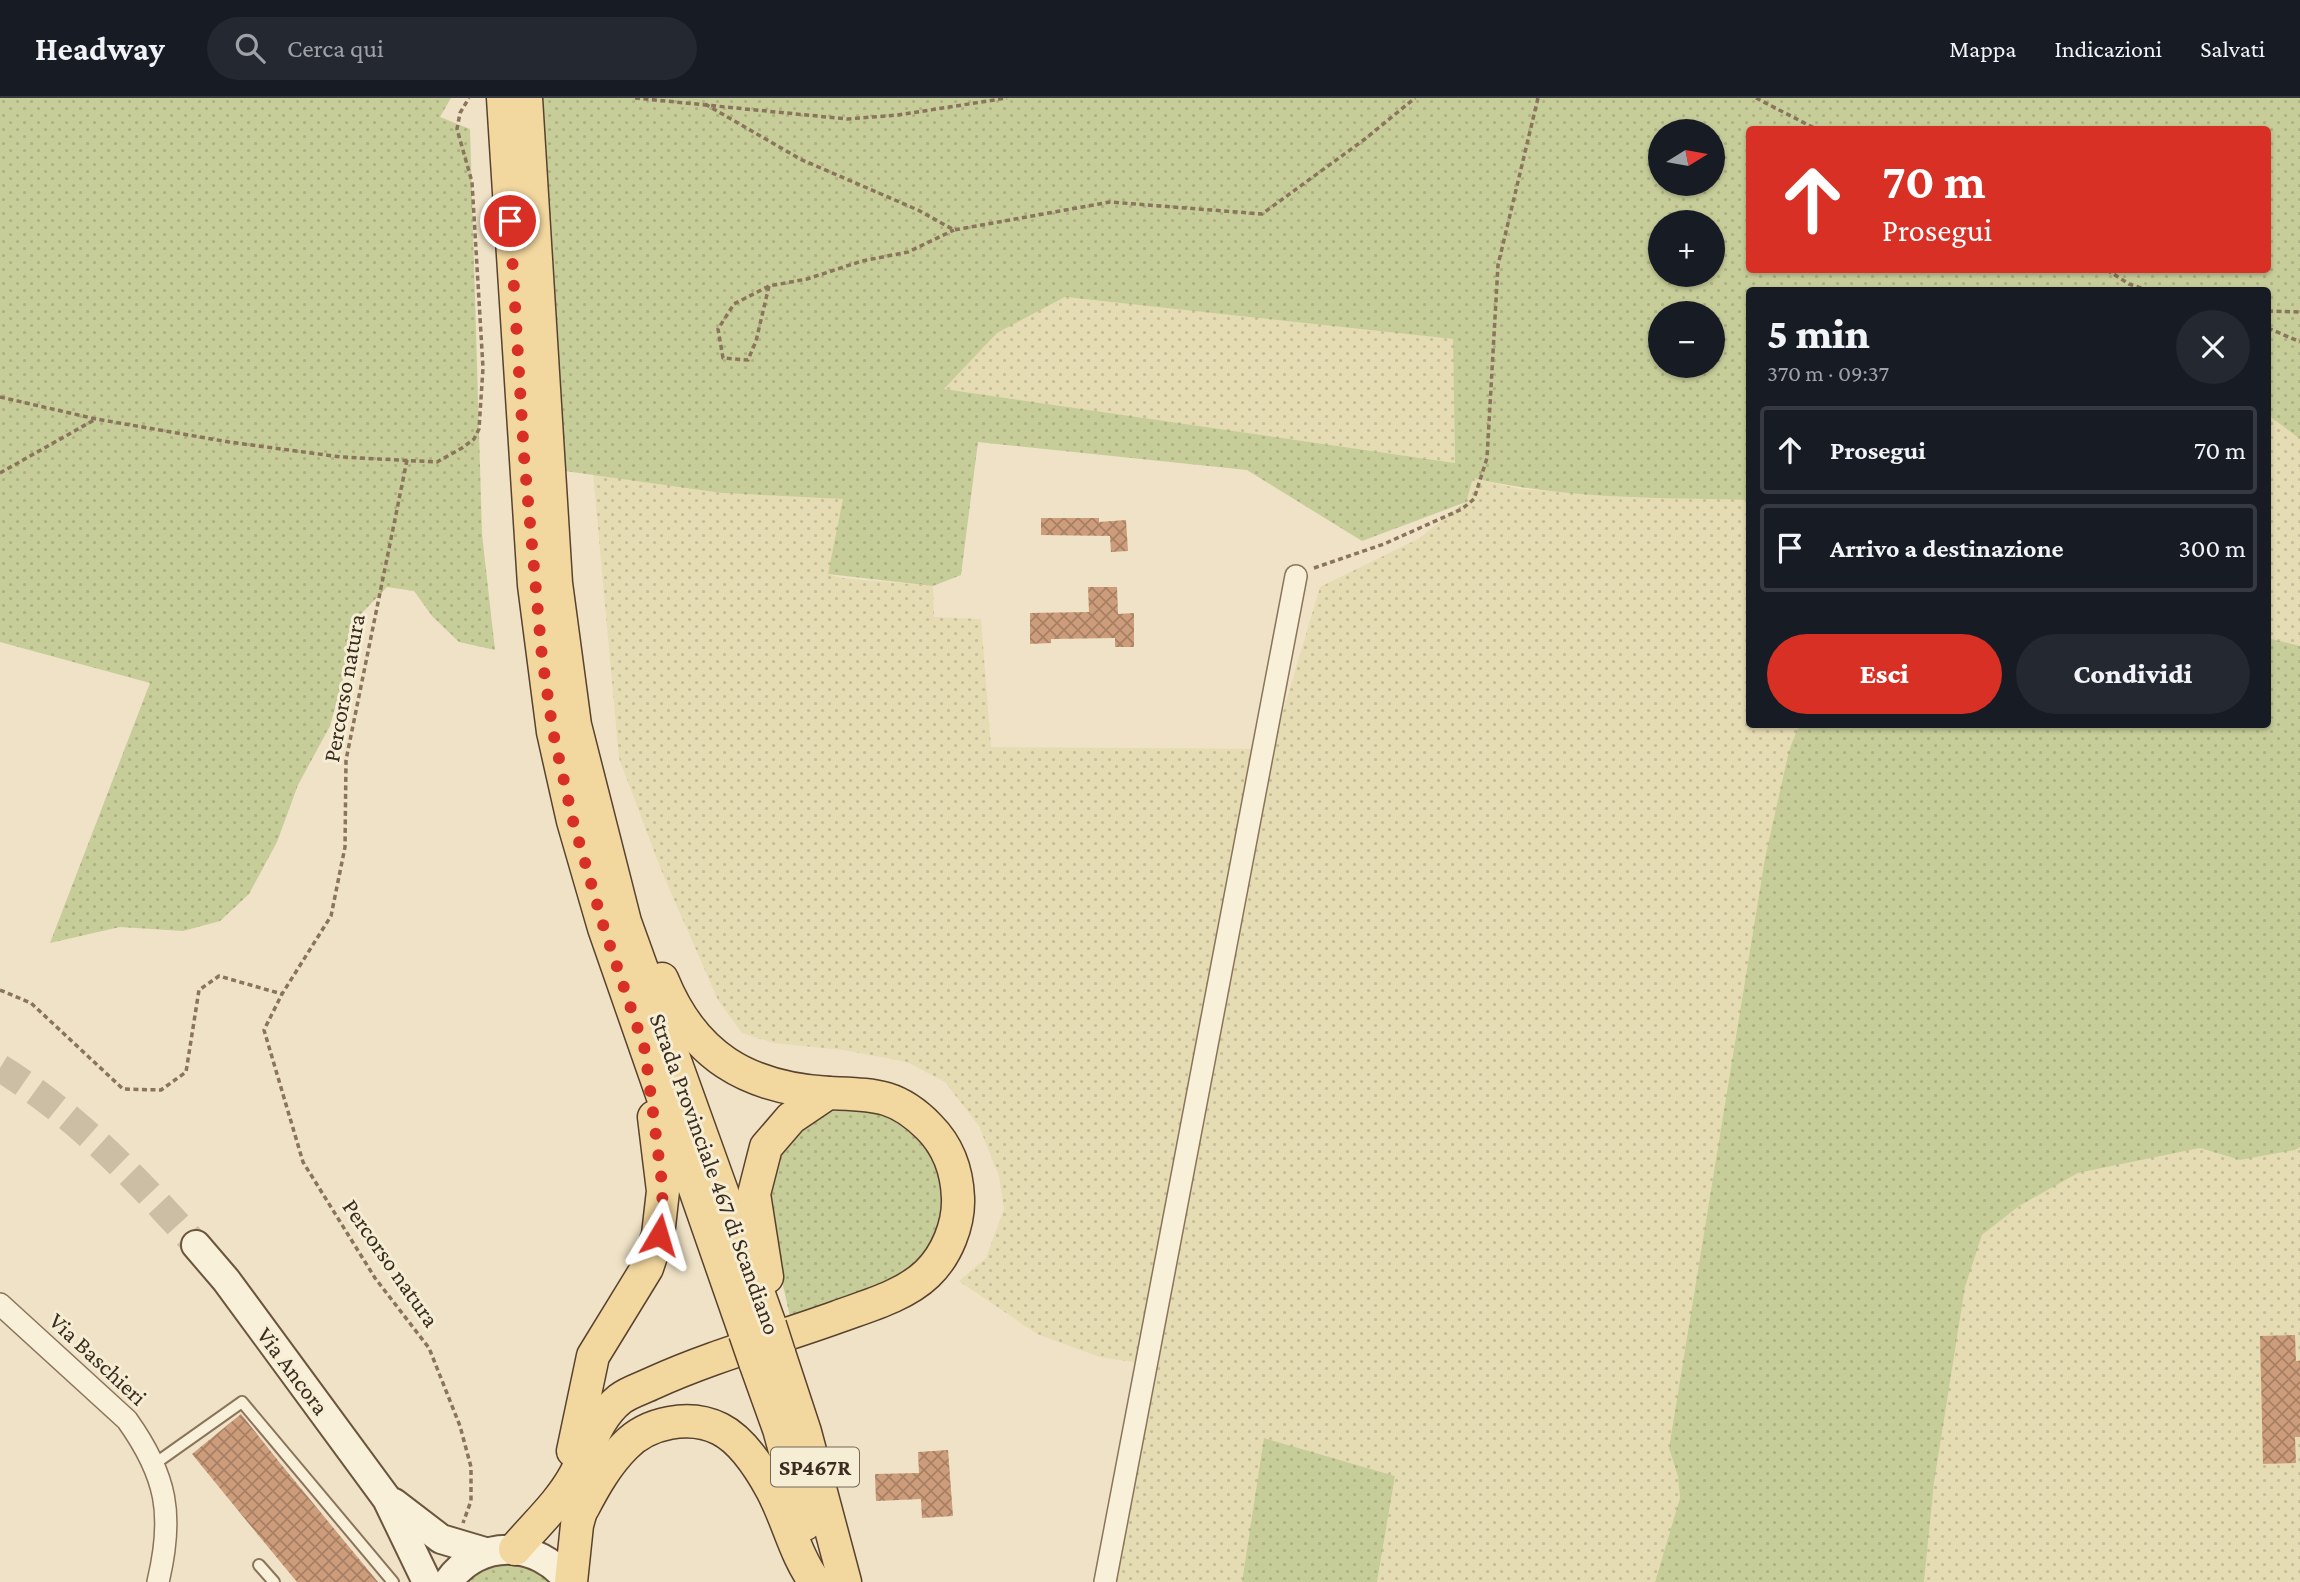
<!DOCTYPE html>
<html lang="it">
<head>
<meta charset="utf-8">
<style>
  body { margin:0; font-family:"Crimson Pro",serif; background:#242831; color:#f1f3f6; height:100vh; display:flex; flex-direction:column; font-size:26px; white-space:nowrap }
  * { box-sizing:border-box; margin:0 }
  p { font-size:23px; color:#9ea1a6 }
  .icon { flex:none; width:38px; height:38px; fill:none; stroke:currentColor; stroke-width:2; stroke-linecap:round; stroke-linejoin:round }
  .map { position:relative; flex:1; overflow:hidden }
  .panel { position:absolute; left:1746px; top:189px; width:525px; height:441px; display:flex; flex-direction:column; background:#171b24; border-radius:7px; box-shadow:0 2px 5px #0004 }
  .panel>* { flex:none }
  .guide { position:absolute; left:1746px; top:28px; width:525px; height:147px; border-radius:7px; box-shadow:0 2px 5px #0004; background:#d93025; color:#fff; overflow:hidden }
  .needle { width:46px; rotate:79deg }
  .controls { position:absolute; left:1648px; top:21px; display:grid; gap:14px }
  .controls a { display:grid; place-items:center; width:77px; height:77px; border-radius:50%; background:#171b24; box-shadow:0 2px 5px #0004; font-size:35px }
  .pin { position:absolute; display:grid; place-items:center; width:60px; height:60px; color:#fff; margin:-30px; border:4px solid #fff; border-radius:50%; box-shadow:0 2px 7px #0007 }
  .me { position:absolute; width:77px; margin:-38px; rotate:7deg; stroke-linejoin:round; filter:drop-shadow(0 0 5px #0008) }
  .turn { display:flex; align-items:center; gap:24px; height:147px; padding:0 21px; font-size:32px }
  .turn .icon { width:91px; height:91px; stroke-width:2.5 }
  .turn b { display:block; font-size:49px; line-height:60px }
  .round { display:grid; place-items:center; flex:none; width:74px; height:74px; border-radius:37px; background:#242831 }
  .summary { display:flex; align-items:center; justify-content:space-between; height:119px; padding:0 21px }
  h1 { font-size:42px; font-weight:800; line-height:52px }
  .action { display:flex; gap:14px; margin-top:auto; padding:14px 21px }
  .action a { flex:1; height:80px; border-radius:42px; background:#d93025; color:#fff; font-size:28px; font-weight:800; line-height:80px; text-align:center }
  .action a+a { background:#242831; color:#f1f3f6 }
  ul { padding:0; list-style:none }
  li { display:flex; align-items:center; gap:21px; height:88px; margin:0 14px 10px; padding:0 7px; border:4px solid #363941; border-radius:7px }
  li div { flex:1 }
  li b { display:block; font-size:26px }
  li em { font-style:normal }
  header { display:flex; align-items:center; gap:42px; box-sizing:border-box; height:98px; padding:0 35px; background:#171b24; border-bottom:2px solid #363941 }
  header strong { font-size:33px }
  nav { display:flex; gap:38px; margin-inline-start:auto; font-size:24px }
  .search { width:490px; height:63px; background:#242831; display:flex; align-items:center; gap:18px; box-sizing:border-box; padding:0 24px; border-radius:38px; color:#9ea1a6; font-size:26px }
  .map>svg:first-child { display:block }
  .farmland { fill:url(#farmland-dots) }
  .grass { fill:url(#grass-dots); fill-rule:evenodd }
  .building { fill:url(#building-cross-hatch) }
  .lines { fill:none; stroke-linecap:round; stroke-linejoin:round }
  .secondary-tunnel { stroke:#cbbea5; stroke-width:28; stroke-dasharray:28 14; stroke-linecap:butt }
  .lane-casing { stroke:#8a745b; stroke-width:14 }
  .street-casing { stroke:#8a745b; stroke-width:24 }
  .secondary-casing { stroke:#6c553e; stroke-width:32 }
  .primary-casing { stroke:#58422f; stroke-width:35 }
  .path { stroke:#8a745b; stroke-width:3.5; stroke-dasharray:5 3.5; stroke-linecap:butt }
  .lane { stroke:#f9f0d9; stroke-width:10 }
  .street { stroke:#f9f0d9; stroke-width:21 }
  .secondary { stroke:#f9f0d9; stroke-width:28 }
  .primary { stroke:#f2d79e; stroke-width:32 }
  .primary-bridge-casing { stroke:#58422f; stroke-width:35; stroke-linecap:butt }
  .primary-bridge { stroke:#f2d79e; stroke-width:32 }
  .route { stroke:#d93025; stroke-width:12; stroke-dasharray:0 21.6 }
  .labels { text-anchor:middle; stroke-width:6; stroke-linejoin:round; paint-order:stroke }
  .shield { fill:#f6edd5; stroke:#726656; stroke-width:2 }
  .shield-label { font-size:23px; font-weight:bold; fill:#3a2c1f }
  .street-label { font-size:24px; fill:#3a2c1f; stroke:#f6edd5 }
</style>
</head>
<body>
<header>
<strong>Headway</strong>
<div class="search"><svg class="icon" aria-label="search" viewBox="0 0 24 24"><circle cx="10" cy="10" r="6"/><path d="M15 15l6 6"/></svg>Cerca qui</div>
<nav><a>Mappa</a><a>Indicazioni</a><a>Salvati</a></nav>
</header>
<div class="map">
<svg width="2300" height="1484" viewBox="0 0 2300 1484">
  <defs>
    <pattern id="farmland-dots" width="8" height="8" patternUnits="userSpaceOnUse" patternTransform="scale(1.75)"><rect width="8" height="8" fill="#e5dcb3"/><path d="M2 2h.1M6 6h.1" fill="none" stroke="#c5bd9a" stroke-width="1.8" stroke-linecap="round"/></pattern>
    <pattern id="grass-dots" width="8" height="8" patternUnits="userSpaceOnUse" patternTransform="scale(1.75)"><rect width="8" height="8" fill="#c7cd99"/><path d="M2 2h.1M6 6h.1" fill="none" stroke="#acb083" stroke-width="1.8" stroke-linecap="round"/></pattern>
    <pattern id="building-cross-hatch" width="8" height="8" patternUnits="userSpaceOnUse" patternTransform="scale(1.75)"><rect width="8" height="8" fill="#cd9d7b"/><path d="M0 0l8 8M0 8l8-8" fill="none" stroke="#a78064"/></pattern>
  </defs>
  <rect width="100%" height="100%" fill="#efe2c6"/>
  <g class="farmland">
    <polygon points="1065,199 1453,241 1455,365 944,291 997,235"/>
    <polygon points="2268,317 2300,341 2300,548 2268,540"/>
    <polygon points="593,374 722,395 844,401 828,476 842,480 933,488 934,519 981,521 991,649 1272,651 1320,489 1418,441 1465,404 1473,380 1520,391 1628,399 1750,402 1750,626 1804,627 1797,632 1765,760 1669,1350 1678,1379 1680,1400 1655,1484 1377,1484 1395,1378 1265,1340 1242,1484 1116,1484 1154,1267 1100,1259 1037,1236 959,1183 986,1160 1004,1111 999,1078 979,1028 945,984 907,964 844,952 774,945 742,935 718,902 662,774 619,660"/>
    <polygon points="2300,1049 2300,1484 1924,1484 1934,1385 1965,1189 1982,1137 2019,1108 2078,1075 2200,1050 2240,1062 2295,1052"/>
  </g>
  <g class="grass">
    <polygon points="0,0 451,0 440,19 470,31 482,436 495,552 459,544 432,518 414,493 387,489 361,516 330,628 298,687 277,744 249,796 220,823 183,833 120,829 50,845 150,585 0,544"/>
    <path d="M 542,0 L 2300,0 L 2300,341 L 2268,317 L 2268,192 L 1750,192 L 1750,402 C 1657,400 1564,401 1473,380 L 1466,404 L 1362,443 L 1247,372 L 978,344 L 961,477 L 933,488 L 828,476 L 843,401 L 722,395 L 565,373 ZM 1750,32 L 2268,32 L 2268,172 L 1750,172 ZM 1661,33 L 1713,33 L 1713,86 L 1661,86 ZM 1713,124 L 1713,177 L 1661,177 L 1661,124 ZM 1065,199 L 1453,241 L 1455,365 L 944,291 L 997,235 ZM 1661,215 L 1713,215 L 1713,268 L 1661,268 Z"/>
    <polygon points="2268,540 2300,548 2300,1049 2295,1052 2240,1062 2200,1050 2078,1075 2019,1108 1982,1137 1965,1189 1934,1385 1924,1484 1655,1484 1680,1400 1678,1379 1669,1350 1765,760 1789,653 1797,632 1804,626 2268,626"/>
    <path d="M 863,1008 C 874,1012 888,1014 898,1020 C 939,1042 954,1087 939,1129 C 935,1142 926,1163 915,1170 C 879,1195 831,1207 791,1223 L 762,1094 L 776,1057 L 795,1030 L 828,1014 Z"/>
    <polygon points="1264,1340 1395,1378 1377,1484 1242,1484"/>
    <path d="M 500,1465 C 521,1466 534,1470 549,1484 L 466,1484 L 483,1470 Z"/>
  </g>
  <g class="building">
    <polygon points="1041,420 1099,420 1099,424 1126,422 1128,453 1111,454 1110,438 1041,437"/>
    <polygon points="1088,489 1117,489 1118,516 1134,515 1134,549 1115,549 1115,540 1051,541 1051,545 1030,546 1030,515 1089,514"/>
    <polygon points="2295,1237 2296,1263 2300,1263 2300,1339 2295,1339 2296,1365 2263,1366 2260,1238"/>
    <polygon points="241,1316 280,1365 378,1484 297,1484 245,1421 192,1356"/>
    <polygon points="948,1352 953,1418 922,1420 921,1401 876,1403 875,1376 919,1375 918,1354"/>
  </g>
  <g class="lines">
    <path class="secondary-tunnel" d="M 0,970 C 76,1017 137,1081 196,1147"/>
    <defs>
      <g id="lane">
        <polyline points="153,1367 242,1304 393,1484"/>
        <polyline points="259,1467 274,1484"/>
      </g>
      <g id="street">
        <path d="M 0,1206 L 127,1322 C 167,1378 174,1417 158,1484"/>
        <polyline points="1105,1484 1296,478"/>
      </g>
      <g id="secondary">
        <polyline points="196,1147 226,1182 387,1401 427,1484"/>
        <polyline points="394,1405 441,1441 485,1454"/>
        <path d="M 448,1484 C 479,1440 538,1442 569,1484"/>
      </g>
      <g id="primary">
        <polyline points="503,0 534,487 553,634 573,723 604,830 745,1235"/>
        <polyline points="526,0 556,485 575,627 625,824 770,1227"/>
        <polyline points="767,1179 754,1096 766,1049 791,1020 828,995"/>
        <polyline points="779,1255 805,1334 845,1484"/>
        <polyline points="755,1264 779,1331 805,1426"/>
        <polyline points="573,1353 593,1258 647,1170 658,1137 663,1093 654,1019"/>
        <path d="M 583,1410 C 595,1387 607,1366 625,1348 C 648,1324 690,1316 720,1331 C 742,1342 760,1370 772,1392 C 788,1422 795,1457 815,1484"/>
        <path d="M 515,1451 C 536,1426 559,1406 575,1377 C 589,1351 596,1320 620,1301 C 629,1294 643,1290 653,1285 C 712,1258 776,1241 837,1219 C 867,1208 904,1198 927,1176 C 947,1157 959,1126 958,1100 C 957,1073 948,1048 929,1029 C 896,995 872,997 829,995 C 747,990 693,958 662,881"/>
        <polyline points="571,1484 577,1427 587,1391"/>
      </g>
    </defs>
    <use href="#lane" class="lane-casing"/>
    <use href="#street" class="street-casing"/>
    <use href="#secondary" class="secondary-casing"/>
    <use href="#primary" class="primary-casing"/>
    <g class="path">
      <polyline points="635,0 847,21 898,17 1007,0"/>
      <polyline points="1756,0 1818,32"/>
      <polyline points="705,6 800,61 918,112 954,132 1110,104 1262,116 1365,41 1415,0"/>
      <polyline points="2107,172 2129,186 2147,192"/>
      <polyline points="769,188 756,243 748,262 723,260 718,231 734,206 769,188 807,181 862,163 908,154 954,132"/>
      <polyline points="2268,213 2300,214"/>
      <polyline points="2268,230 2300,244"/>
      <polyline points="0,299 96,321 229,344 341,359 437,364 462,350 474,341 479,331 483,270 472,84 457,31 460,15 469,0"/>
      <polyline points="407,362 346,662 345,749 331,818 282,896 264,932 303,1064 375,1180 429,1250 460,1328 471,1369 471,1403 463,1425"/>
      <polyline points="0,375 94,322"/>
      <polyline points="1314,470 1384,446 1462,411 1474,401 1487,360 1498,167 1538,0"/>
      <polyline points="0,892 31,905 123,991 161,992 186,974 199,892 219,878 282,896"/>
    </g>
    <use href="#lane" class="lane"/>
    <use href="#street" class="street"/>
    <use href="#secondary" class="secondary"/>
    <use href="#primary" class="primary"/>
    <defs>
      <g id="primary-bridge">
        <polyline points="770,1227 779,1255"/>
        <polyline points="745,1235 755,1264"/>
      </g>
    </defs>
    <use href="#primary-bridge" class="primary-bridge-casing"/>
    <use href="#primary-bridge" class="primary-bridge"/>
  </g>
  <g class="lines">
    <polyline class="route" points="510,123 524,358 542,559 553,634 573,723 604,830 645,952 663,1093 659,1137"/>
  </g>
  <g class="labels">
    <rect class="shield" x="771" y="1349.5" width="88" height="39" rx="5"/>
    <g class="shield-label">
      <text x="815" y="1377">SP467R</text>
    </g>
    <g class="street-label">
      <text transform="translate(344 590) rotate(-80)" y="8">Percorso natura</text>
      <text transform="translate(715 1076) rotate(70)" y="8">Strada Provinciale 467 di Scandiano</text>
      <text transform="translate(391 1165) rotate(55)" y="8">Percorso natura</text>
      <text transform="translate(98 1261) rotate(43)" y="8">Via Baschieri</text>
      <text transform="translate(293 1273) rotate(53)" y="8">Via Ancora</text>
    </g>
  </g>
</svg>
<div class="controls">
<a><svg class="needle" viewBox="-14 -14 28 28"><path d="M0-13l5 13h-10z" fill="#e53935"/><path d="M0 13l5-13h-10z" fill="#9ea1a6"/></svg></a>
<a>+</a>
<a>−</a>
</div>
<div class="pin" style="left:510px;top:123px;background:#d93025"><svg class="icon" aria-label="arrive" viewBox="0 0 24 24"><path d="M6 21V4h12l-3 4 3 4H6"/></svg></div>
<svg class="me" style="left:659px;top:1137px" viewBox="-20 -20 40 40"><path d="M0-17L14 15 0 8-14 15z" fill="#d93025" stroke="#fff" stroke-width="4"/></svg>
<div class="guide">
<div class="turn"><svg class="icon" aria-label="ahead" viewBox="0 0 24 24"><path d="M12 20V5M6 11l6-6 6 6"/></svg><div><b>70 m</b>Prosegui</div></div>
</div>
<section class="panel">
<div class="summary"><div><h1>5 min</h1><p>370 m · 09:37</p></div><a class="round"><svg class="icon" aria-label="close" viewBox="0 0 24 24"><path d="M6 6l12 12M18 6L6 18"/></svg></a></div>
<ul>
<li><svg class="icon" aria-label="ahead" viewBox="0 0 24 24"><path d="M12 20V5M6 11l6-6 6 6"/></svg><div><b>Prosegui</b></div><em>70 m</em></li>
<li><svg class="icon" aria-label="arrive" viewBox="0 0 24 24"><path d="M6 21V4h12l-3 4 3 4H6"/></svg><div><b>Arrivo a destinazione</b></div><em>300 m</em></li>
</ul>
<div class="action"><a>Esci</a><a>Condividi</a></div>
</section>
</div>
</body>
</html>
